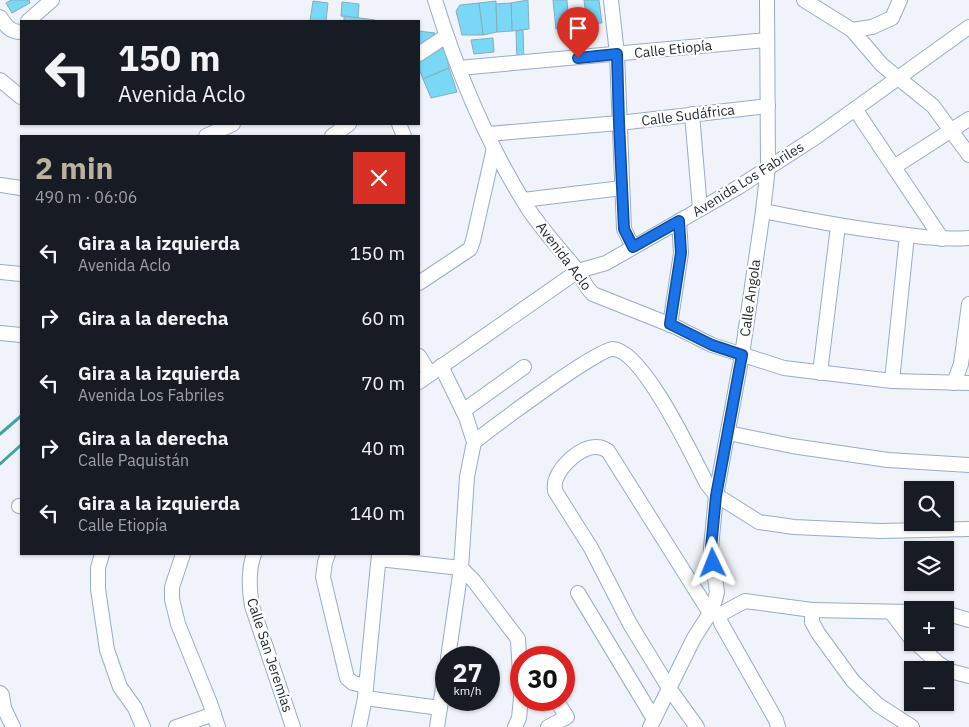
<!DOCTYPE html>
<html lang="es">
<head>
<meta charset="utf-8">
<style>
  body { margin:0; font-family:"IBM Plex Sans",sans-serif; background:#242831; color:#f1f3f6; height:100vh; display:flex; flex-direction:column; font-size:19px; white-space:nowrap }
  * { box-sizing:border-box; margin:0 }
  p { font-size:16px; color:#9ea1a6 }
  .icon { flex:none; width:28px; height:28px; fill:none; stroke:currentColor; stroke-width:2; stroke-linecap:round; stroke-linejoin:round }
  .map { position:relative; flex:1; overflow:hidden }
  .drawer { position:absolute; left:20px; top:135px; width:400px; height:420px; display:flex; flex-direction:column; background:#171b24; border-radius:0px; box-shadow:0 1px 4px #0004 }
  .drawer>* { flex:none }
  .guide { position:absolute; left:20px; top:20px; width:400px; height:105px; border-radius:0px; box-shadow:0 1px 4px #0004; background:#171b24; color:#f1f3f6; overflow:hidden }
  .buttons { position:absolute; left:904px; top:481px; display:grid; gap:10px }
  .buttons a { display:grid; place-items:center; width:50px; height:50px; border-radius:0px; background:#171b24; box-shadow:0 1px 4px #0004; font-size:25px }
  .speed { position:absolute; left:435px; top:646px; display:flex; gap:10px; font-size:25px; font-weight:700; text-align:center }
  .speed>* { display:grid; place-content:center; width:65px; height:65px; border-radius:50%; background:#171b24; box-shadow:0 1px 4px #0004; line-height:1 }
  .speed small { font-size:12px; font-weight:400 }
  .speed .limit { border:8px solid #d22; background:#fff; color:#111 }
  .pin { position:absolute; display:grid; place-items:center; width:42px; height:42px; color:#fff; margin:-51px -21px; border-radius:50% 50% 50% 0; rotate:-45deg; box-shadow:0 0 5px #0007 }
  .pin .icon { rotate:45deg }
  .me { position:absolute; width:55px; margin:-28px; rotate:358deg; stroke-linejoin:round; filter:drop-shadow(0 0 4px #0008) }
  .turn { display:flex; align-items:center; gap:18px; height:105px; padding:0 15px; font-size:22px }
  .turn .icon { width:65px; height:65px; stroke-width:2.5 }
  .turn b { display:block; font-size:35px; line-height:42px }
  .round { display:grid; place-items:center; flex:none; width:52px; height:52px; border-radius:0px; background:#242831 }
  .overview { display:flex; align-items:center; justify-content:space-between; height:85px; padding:0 15px }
  h1 { font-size:30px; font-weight:800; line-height:38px; color:#bbb29e }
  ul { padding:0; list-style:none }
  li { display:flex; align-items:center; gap:15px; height:65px; padding:0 15px }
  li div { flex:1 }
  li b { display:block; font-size:19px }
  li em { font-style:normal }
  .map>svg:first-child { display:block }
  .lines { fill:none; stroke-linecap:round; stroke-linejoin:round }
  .stream { stroke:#3da6a0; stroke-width:3 }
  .building { fill:#79d8f6; stroke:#87acb9 }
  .minor-casing { stroke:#98acc7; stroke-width:16 }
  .minor { stroke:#fff; stroke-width:14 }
  .route-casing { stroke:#114b97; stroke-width:12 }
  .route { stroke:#1a73e8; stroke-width:9 }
  .labels { text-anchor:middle; stroke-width:4.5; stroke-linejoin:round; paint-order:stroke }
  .street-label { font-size:14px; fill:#1f2631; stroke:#fff }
</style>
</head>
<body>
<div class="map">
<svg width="969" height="727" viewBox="0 0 969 727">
  <rect width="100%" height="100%" fill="#f0f4fa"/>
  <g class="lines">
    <g class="stream">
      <polyline points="0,434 21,416"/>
      <polyline points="0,464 21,445"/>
    </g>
  </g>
  <g class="building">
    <polygon points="11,0 29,0 30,3 12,13 6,3"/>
    <polygon points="528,0 529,29 512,31 511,3"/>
    <polygon points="553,0 567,0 568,15 580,15 580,28 556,29"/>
    <polygon points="584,0 599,0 602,23 587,24"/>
    <polygon points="313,1 328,3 326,21 310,21"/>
    <polygon points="496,1 497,32 483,35 479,3"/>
    <polygon points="342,2 359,4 358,18 341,16"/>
    <polygon points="479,3 483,35 462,35 456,11 460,5"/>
    <polygon points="511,3 512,31 497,32 496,4"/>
    <polygon points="344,16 375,20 375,21 344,21"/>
    <polygon points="523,30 524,61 517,61 516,31"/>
    <polygon points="419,31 435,33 421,47 419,46"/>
    <polygon points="493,38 494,52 474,54 471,40"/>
    <polygon points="439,48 445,49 449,68 423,79 419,69 419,63"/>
    <polygon points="449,68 457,92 431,98 423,79"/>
  </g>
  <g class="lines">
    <defs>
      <g id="minor">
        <path d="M 435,0 C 457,71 488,145 527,207 C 542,230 560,249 577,270 C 584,279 583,285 593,294 L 676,327 L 712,345 L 784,368 L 892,381 L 969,383"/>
        <polyline points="611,0 617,54 624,229 633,247"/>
        <polyline points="804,0 852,30 882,65 933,106 969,155"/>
        <path d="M 0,17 C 6,26 10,32 21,32"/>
        <polyline points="28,21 52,0"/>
        <polyline points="852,30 872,27 892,18 900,0"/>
        <polyline points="419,54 446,36"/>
        <polyline points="459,68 767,40"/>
        <polyline points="0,80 21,97"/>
        <polyline points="855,109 942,239"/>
        <polyline points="692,114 700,209"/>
        <polyline points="399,124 404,136"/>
        <polyline points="488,134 619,123 768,106"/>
        <polyline points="206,136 233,124"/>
        <polyline points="332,136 349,124"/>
        <polyline points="894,167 969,119"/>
        <polyline points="0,185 21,188"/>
        <polyline points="523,200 622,188"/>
        <path d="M 763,211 C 804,219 844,227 885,232 C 913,236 941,240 969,238"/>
        <polyline points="0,272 21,274"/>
        <polyline points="419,283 470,249 473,241 494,148"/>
        <polyline points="670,325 681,253 679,221"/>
        <polyline points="0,333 21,335"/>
        <polyline points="419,356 430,374"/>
        <polyline points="441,366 466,417 474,442 467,477 461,568 448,658"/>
        <polyline points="820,373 838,226"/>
        <polyline points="892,381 907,235"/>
        <polyline points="419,382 578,271 606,263 737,188 816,137 969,27"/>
        <polyline points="954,383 961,364 969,304"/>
        <polyline points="463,411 524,367"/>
        <polyline points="728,433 792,446 888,460 969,465"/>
        <path d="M 474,442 C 492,428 598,348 613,349 C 643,350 693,457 707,484 L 716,495 L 759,522 L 794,527 L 880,531 L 969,529"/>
        <polyline points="19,506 21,506"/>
        <polyline points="102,554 98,568 98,589 107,650 120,687 135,708 143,727"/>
        <polyline points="183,554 172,587 172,599 178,624 210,703 218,727"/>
        <path d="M 254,554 C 248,571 249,589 252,606 L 293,727"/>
        <polyline points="328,554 325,562 323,577 347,678 353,683 366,686"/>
        <polyline points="379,559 461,568 474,581 518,639 521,694"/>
        <polyline points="578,593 654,719"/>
        <polyline points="812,610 912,612"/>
        <polyline points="891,612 912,640"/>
        <polyline points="945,613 969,620"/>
        <polyline points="719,615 721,623 776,720 778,727"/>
        <polyline points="915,642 938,663 950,671 969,676"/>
        <polyline points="0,693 2,695 4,708 13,727"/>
        <polyline points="365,698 440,708"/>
        <polyline points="176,727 214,714"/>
        <polyline points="359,727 365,698 379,554"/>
        <polyline points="437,727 446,668"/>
        <polyline points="515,727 519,718 521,698"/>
        <polyline points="548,727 567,717 556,700"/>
        <polyline points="650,727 694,638 710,613 715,600 717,592 711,548 716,495 742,355 763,211 768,167 767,0"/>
        <path d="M 697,727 L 669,688 L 630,624 L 591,548 L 555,491 C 555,487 554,483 556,479 C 561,465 581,446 597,447 C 601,447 605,449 608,451 L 710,613 L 719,615 L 745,601 L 812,610 L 812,622 L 818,633 L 853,681 L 878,705 L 912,727"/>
      </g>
    </defs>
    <use href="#minor" class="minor-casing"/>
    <use href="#minor" class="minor"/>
  </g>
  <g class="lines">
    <defs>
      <polyline id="route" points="578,58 617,54 619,123 624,229 633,247 679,221 681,253 670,324 712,345 742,355 716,496 711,548 713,563"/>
    </defs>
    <use href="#route" class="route-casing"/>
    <use href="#route" class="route"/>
  </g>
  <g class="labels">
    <g class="street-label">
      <text transform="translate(673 49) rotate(-6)" y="5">Calle Etiopía</text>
      <text transform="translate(688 115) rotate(-7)" y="5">Calle Sudáfrica</text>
      <text transform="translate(748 179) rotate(-32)" y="5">Avenida Los Fabriles</text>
      <text transform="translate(564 256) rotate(53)" y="5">Avenida Aclo</text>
      <text transform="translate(750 298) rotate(-82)" y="5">Calle Angola</text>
      <text transform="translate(270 655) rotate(72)" y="5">Calle San Jeremías</text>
    </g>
  </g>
</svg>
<div class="buttons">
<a><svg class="icon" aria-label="search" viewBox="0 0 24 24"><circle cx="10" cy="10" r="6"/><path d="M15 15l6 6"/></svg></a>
<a><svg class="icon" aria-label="layers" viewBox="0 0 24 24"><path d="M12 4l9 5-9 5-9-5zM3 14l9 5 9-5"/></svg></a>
<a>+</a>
<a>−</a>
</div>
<div class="speed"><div>27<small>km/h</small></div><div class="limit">30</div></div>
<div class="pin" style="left:578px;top:58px;background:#d93025"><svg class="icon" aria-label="arrive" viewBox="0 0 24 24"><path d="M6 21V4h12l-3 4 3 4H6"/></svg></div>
<svg class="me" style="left:713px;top:563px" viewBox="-20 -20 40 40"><path d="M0-17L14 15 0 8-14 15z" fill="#1a73e8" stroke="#fff" stroke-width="4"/></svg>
<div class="guide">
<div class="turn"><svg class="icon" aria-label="left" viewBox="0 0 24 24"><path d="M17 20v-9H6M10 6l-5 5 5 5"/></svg><div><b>150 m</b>Avenida Aclo</div></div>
</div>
<section class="drawer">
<div class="overview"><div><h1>2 min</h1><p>490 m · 06:06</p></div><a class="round" style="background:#d93025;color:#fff"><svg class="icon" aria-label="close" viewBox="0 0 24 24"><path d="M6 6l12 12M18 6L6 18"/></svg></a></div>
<ul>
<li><svg class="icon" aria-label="left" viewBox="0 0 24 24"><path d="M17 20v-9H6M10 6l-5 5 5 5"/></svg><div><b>Gira a la izquierda</b><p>Avenida Aclo</p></div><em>150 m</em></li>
<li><svg class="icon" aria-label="right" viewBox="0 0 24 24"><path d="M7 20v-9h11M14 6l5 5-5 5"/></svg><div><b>Gira a la derecha</b></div><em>60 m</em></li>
<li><svg class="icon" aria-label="left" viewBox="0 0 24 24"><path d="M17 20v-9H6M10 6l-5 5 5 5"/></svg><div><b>Gira a la izquierda</b><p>Avenida Los Fabriles</p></div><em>70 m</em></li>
<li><svg class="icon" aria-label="right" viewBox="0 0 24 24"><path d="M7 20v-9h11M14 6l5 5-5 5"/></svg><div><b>Gira a la derecha</b><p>Calle Paquistán</p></div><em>40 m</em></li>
<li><svg class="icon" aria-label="left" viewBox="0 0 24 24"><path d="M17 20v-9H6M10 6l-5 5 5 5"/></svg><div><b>Gira a la izquierda</b><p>Calle Etiopía</p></div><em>140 m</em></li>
</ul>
</section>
</div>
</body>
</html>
